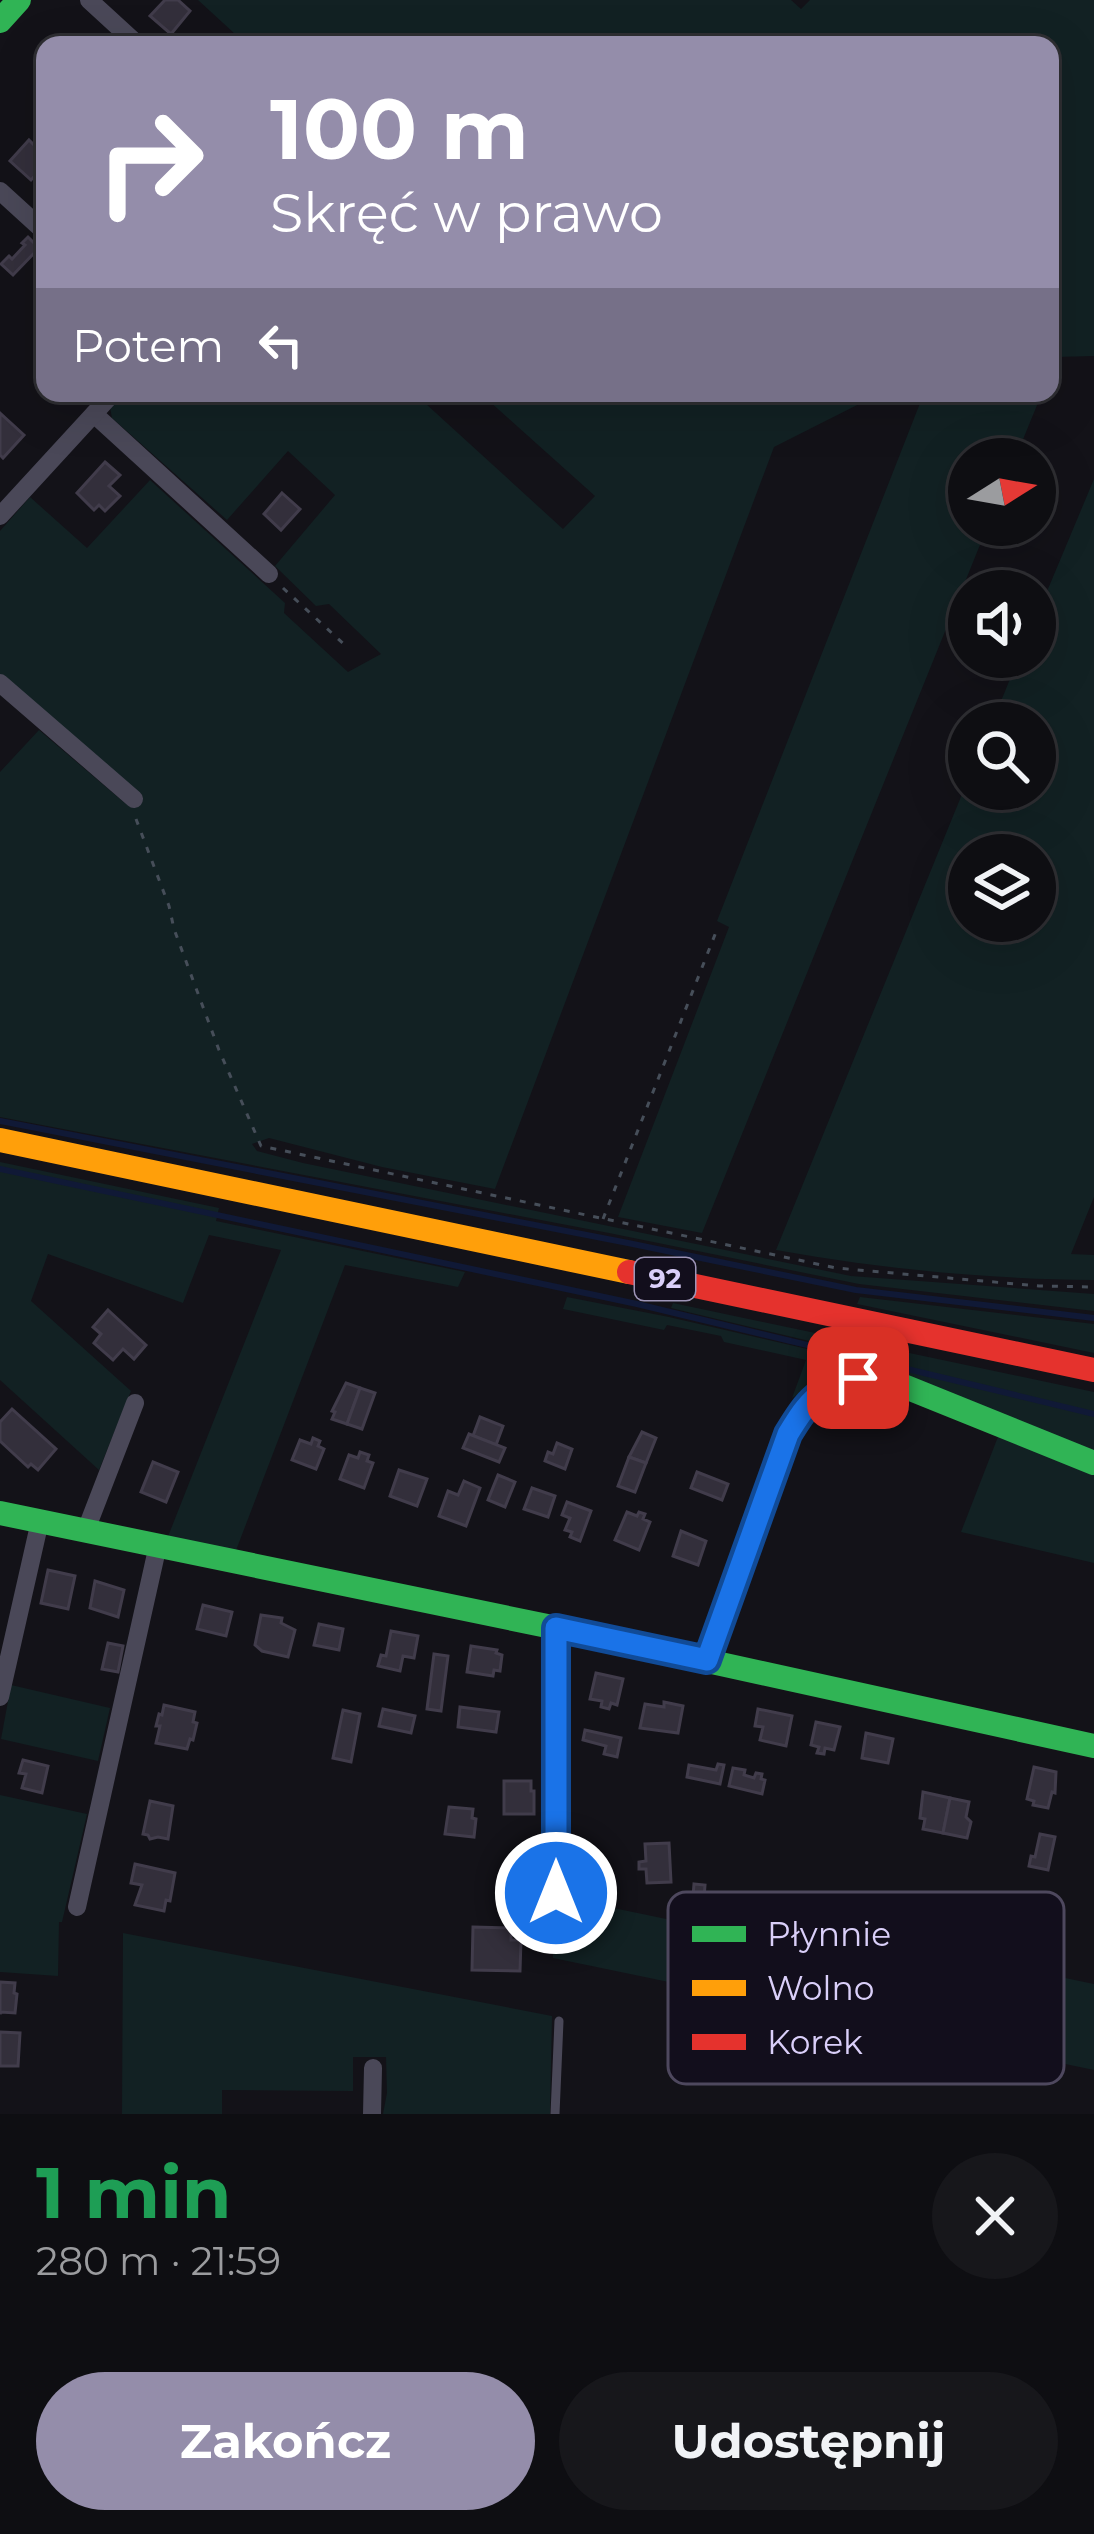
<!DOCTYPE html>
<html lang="pl">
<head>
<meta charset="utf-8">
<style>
  body { margin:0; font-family:Montserrat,sans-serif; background:#17171b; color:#f1f3f6; height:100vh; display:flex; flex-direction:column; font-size:45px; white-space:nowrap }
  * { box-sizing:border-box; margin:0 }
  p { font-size:39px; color:#9b9c9f }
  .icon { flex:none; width:66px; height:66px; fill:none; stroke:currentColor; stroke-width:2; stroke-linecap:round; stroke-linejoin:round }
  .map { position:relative; height:2114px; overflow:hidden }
  .drawer { display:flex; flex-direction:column; background:#0e0e12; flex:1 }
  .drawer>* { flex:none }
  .banner { position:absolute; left:36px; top:36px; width:1023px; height:366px; border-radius:24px; box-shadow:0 12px 48px #0002,0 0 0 3px #2e2e32; background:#948daa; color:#fff; overflow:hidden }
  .needle { width:78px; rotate:79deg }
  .fabs { position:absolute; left:948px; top:438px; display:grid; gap:24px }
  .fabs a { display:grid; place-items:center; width:108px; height:108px; border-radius:50%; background:#0e0e12; box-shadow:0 12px 48px #0002,0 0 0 3px #2e2e32; font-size:60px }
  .pin { position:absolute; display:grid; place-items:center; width:102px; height:102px; color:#fff; margin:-51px; border-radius:24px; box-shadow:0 6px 18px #0006 }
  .me { position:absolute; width:132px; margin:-66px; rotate:0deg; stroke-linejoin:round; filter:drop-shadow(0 0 9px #0008) }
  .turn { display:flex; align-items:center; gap:42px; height:252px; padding:0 36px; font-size:54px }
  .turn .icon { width:156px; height:156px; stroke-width:2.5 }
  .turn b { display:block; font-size:84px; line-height:102px }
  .then { display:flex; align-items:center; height:114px; padding:0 36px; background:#0003; gap:24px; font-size:45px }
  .round { display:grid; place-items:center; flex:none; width:126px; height:126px; border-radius:63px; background:#17171b }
  .head { display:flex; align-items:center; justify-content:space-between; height:204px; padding:0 36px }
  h1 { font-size:72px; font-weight:700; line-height:90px; color:#1e9e55 }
  .primary-button { display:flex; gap:24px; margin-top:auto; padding:24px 36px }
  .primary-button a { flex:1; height:138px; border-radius:72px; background:#948daa; color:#fff; font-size:48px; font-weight:700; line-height:138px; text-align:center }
  .primary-button a+a { background:#17171b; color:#f1f3f6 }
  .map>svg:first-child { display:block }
  .green { fill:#122123; fill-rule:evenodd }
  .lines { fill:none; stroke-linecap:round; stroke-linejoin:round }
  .stream { stroke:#101936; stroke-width:6 }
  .building { fill:#332f3b; stroke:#413c4b; stroke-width:3 }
  .path { stroke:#464e59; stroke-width:3; stroke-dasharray:6 9; stroke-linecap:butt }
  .lane { stroke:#4a4858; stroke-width:9 }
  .street { stroke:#4a4858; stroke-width:18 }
  .fast { stroke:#30b455; stroke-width:24 }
  .slow { stroke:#ff9f0a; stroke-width:24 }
  .jam { stroke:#e5322d; stroke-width:24 }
  .route-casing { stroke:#114b97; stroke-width:30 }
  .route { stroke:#1a73e8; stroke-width:21 }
  .labels { text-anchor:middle; stroke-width:12; stroke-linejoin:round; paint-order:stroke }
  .shield { fill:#120e1c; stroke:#9e95b7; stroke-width:3 }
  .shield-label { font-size:27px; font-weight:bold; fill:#dacff9 }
  .key { fill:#120e1c; stroke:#4e485e; stroke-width:3 }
  .key-label { font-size:33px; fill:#dacff9 }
</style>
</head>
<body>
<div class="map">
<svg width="1094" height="2114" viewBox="0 0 1094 2114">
  <rect width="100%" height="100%" fill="#131218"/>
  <g class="green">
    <polygon points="198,0 791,0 801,9 810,0 1094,0 1094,356 1056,357 1050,372 1050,45 247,45"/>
    <polygon points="120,393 414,393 563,529 595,496 480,393 891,393 871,398 774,447 495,1189 382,1167 269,1138 252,1144 257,1151 303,1163 851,1276 1094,1294 1094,1311 859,1284 609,1233 0,1117 0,772 39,730 126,804 0,674 0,531 30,497 87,548 150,480 285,603 284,613 348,672 381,654 329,604 316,606 275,566 335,495 288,451 227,520 112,418 110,407"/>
    <polygon points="924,393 1042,393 1015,459 969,459 969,525 988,525 702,1233 618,1217 729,927 717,921"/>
    <path d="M 1094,479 L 1094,1197 L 1071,1254 L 1094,1255 L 1094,1280 C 988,1279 880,1269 776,1250 L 969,777 L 969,789 L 1035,789 L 1035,723 L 992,723 L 1019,657 L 1035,657 L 1035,620 ZM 969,855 L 1035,855 L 1035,921 L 969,921 Z"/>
    <polygon points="0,1162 219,1208 216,1221 465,1272 458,1287 345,1265 235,1553 167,1539 281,1250 209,1235 183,1303 48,1254 31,1301 131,1391 99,1470 0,1380"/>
    <polygon points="567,1297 669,1317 863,1362 864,1354 671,1308 673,1303 1094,1392 1094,1456 899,1376 824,1378 792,1398 806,1360 724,1342 721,1336 667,1325 664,1330 563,1309"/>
    <polygon points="860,1297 1094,1324 1094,1353 857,1304"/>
    <polygon points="1001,1429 1094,1468 1094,1563 961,1532"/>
    <polygon points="11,1685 110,1708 98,1761 1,1739"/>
    <polygon points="0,1795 87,1814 62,1922 59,1922 58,1976 0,1972"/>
    <polygon points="570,1899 1038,1996 1046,1974 1094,1984 1094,2070 553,1958 553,1913 556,1901"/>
    <polygon points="123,1933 552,2016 550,2114 383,2114 387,2093 386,2057 353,2057 353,2091 222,2090 222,2114 122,2114"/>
  </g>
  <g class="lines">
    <g class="stream">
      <polyline points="0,1121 628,1243 856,1290 1094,1318"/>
      <polyline points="0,1169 637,1304 1094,1414"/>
    </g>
  </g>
  <g class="building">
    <polygon points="165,0 178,0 190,11 171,34 150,16"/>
    <polygon points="29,140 41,152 39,155 45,160 45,165 31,180 10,161"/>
    <polygon points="28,237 39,248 13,275 1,264 9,256 12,259 25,245 22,243"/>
    <polygon points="0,413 24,435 3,458 0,455"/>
    <polygon points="105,462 120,475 109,486 120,496 105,511 99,505 94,510 77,493"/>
    <polygon points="282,493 300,509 281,530 264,514"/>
    <polygon points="108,1310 146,1345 134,1359 123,1349 113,1360 94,1343 101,1334 93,1327"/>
    <polygon points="346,1383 360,1388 347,1424 332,1419 335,1412 332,1411"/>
    <polygon points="360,1388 375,1393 362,1429 347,1424"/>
    <polygon points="12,1409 56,1449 38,1470 31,1464 28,1467 0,1441 0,1422"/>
    <polygon points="480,1417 503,1426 496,1445 473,1436"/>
    <polygon points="642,1432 656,1438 646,1463 629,1457"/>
    <polygon points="469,1434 505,1448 499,1462 463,1448"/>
    <polygon points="313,1438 320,1441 318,1446 324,1449 316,1469 292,1460 300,1440 311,1444"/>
    <polygon points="557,1443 572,1449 565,1469 545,1461 548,1452 553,1454"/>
    <polygon points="360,1452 369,1455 367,1461 373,1463 364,1488 340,1479 349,1455 358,1458"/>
    <polygon points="629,1457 646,1463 635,1492 618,1486"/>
    <polygon points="153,1462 178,1472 166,1502 141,1492"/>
    <polygon points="399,1470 427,1479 417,1506 390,1496"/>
    <polygon points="697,1472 728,1484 722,1500 691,1488"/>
    <polygon points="498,1475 515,1482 505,1507 488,1500"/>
    <polygon points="464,1481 480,1488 466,1526 439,1516 448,1491 458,1495"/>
    <polygon points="532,1488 555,1496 548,1517 524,1509"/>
    <polygon points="567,1502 591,1511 580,1541 570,1537 572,1532 565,1530 570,1518 562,1515"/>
    <polygon points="627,1512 637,1516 639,1512 645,1514 643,1519 650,1522 639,1550 615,1540"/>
    <polygon points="681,1531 706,1541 698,1565 673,1556"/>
    <polygon points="48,1570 75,1576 68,1609 41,1603"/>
    <polygon points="95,1581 124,1590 118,1617 90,1608"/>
    <polygon points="203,1605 232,1612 226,1636 197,1629"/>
    <polygon points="261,1615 282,1618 281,1623 295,1630 288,1657 262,1651 255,1645"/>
    <polygon points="319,1624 343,1629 339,1650 314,1645"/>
    <polygon points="391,1631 418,1636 414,1658 403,1656 400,1671 378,1666 381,1655 386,1656"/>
    <polygon points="108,1643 123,1646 118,1672 102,1669"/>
    <polygon points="471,1646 497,1650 496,1653 502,1655 500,1671 494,1670 493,1676 467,1672"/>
    <polygon points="434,1654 448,1656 441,1711 427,1709"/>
    <polygon points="596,1673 623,1679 617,1705 611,1703 609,1709 601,1707 602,1701 590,1699"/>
    <polygon points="664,1702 683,1706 678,1733 640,1728 645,1704 664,1707"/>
    <polygon points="164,1705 195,1712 193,1722 197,1723 193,1740 190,1739 187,1749 156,1743 160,1726 156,1726 159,1714 162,1715"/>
    <polygon points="460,1707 499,1712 496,1732 458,1727"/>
    <polygon points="383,1709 415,1716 411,1733 379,1726"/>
    <polygon points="758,1709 792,1716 786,1746 760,1740 763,1727 755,1726"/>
    <polygon points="343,1710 360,1714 351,1762 333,1758"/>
    <polygon points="816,1722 840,1727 834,1750 825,1748 824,1754 817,1753 819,1747 811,1745"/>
    <polygon points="585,1730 621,1738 617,1757 604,1754 606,1746 583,1740"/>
    <polygon points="866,1733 893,1739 888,1763 862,1758"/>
    <polygon points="23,1760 48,1766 42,1793 22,1788 26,1774 19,1773"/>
    <polygon points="718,1764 724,1765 720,1784 687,1777 689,1765 716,1770"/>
    <polygon points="1034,1767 1056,1772 1055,1793 1052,1792 1048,1808 1033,1805 1034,1801 1027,1799"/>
    <polygon points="733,1768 745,1770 744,1775 754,1778 756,1773 762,1774 761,1779 765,1780 762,1794 729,1786"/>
    <polygon points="504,1781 531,1781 531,1791 534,1791 534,1814 504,1814"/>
    <polygon points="923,1792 950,1798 943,1833 923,1829 925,1819 920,1818"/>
    <polygon points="950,1798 969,1802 966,1817 971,1822 967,1838 943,1833"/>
    <polygon points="150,1801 173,1806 168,1839 158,1837 150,1839 148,1835 143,1834"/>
    <polygon points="449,1807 473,1809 472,1818 476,1819 474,1837 445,1834"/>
    <polygon points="1040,1834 1055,1837 1048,1870 1029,1866 1031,1856 1035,1857"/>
    <polygon points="669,1843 671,1882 647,1883 646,1869 639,1869 639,1862 646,1861 645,1844"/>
    <polygon points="135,1864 175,1873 170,1901 166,1900 164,1911 135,1905 142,1885 131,1883"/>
    <polygon points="694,1884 705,1885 702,1924 691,1922"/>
    <polygon points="473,1927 511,1928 511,1940 521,1940 520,1971 472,1970"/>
    <polygon points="0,1982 15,1983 14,1993 17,1994 15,2013 1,2012 0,2014"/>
    <polygon points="0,2032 20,2033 18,2066 0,2066"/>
  </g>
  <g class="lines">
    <g class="path">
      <polyline points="283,588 348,648"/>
      <polyline points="136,819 169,906 174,929 219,1050 261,1146 836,1268 1039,1286 1094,1287"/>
      <polyline points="603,1219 716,932"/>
    </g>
    <polyline class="lane" points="555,2114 559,2021"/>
    <g class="street">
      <polyline points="89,0 138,45"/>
      <polyline points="0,191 45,232"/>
      <polyline points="94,414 269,574"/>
      <polyline points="0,516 113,393"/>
      <polyline points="0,683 134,799"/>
      <polyline points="86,1530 135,1403"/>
      <polyline points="0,1697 40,1521"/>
      <polyline points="556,1893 557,1628"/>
      <polyline points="77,1907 158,1545"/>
      <polyline points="372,2114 373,2068"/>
    </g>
    <g class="fast">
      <polyline points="0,21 19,0"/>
      <polyline points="0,1513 557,1628 1094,1746"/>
      <path d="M 707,1660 L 788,1434 C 816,1392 835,1379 886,1379 L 1094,1463"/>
    </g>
    <polyline class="slow" points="0,1140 629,1272"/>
    <polyline class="jam" points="629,1272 1094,1370"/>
  </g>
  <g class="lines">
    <defs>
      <path id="route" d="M 556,1893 L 556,1628 L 707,1660 L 788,1434 C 810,1398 817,1390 858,1378"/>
    </defs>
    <use href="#route" class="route-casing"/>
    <use href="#route" class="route"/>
  </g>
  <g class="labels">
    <rect class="shield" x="635" y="1258" width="60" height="42" rx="9"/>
    <g class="shield-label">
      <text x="665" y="1288">92</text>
    </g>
  </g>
  <rect x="668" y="1892" width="396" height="192" rx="18" class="key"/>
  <rect x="692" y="1926" width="54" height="16" fill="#30b455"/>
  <rect x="692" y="1980" width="54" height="16" fill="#ff9f0a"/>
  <rect x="692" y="2034" width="54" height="16" fill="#e5322d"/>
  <g class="key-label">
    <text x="767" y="1946">Płynnie</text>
    <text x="767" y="2000">Wolno</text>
    <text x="767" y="2054">Korek</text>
  </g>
</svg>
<div class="fabs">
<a><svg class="needle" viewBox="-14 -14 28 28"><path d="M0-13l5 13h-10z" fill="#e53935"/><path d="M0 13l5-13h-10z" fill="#9b9c9f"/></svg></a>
<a><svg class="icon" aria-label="sound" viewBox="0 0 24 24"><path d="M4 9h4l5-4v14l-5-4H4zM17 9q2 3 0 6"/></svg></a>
<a><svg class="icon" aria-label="search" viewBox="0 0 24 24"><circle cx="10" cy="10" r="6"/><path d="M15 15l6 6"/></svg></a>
<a><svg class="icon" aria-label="layers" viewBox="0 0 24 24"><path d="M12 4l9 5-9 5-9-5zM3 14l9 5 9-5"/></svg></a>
</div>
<div class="pin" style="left:858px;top:1378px;background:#d93025"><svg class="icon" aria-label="arrive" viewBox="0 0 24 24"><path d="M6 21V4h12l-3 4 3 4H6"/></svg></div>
<svg class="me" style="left:556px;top:1893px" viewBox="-20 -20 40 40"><circle r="17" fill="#1a73e8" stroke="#fff" stroke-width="3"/><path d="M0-11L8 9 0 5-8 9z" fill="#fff"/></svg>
<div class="banner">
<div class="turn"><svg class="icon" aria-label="right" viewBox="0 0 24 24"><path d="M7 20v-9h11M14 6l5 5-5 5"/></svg><div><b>100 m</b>Skręć w prawo</div></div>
<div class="then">Potem<svg class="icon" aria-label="left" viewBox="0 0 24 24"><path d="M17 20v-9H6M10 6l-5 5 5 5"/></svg></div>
</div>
</div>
<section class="drawer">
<div class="head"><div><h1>1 min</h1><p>280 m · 21:59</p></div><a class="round"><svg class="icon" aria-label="close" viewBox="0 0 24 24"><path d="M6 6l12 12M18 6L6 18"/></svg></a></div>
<div class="primary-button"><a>Zakończ</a><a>Udostępnij</a></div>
</section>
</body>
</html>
